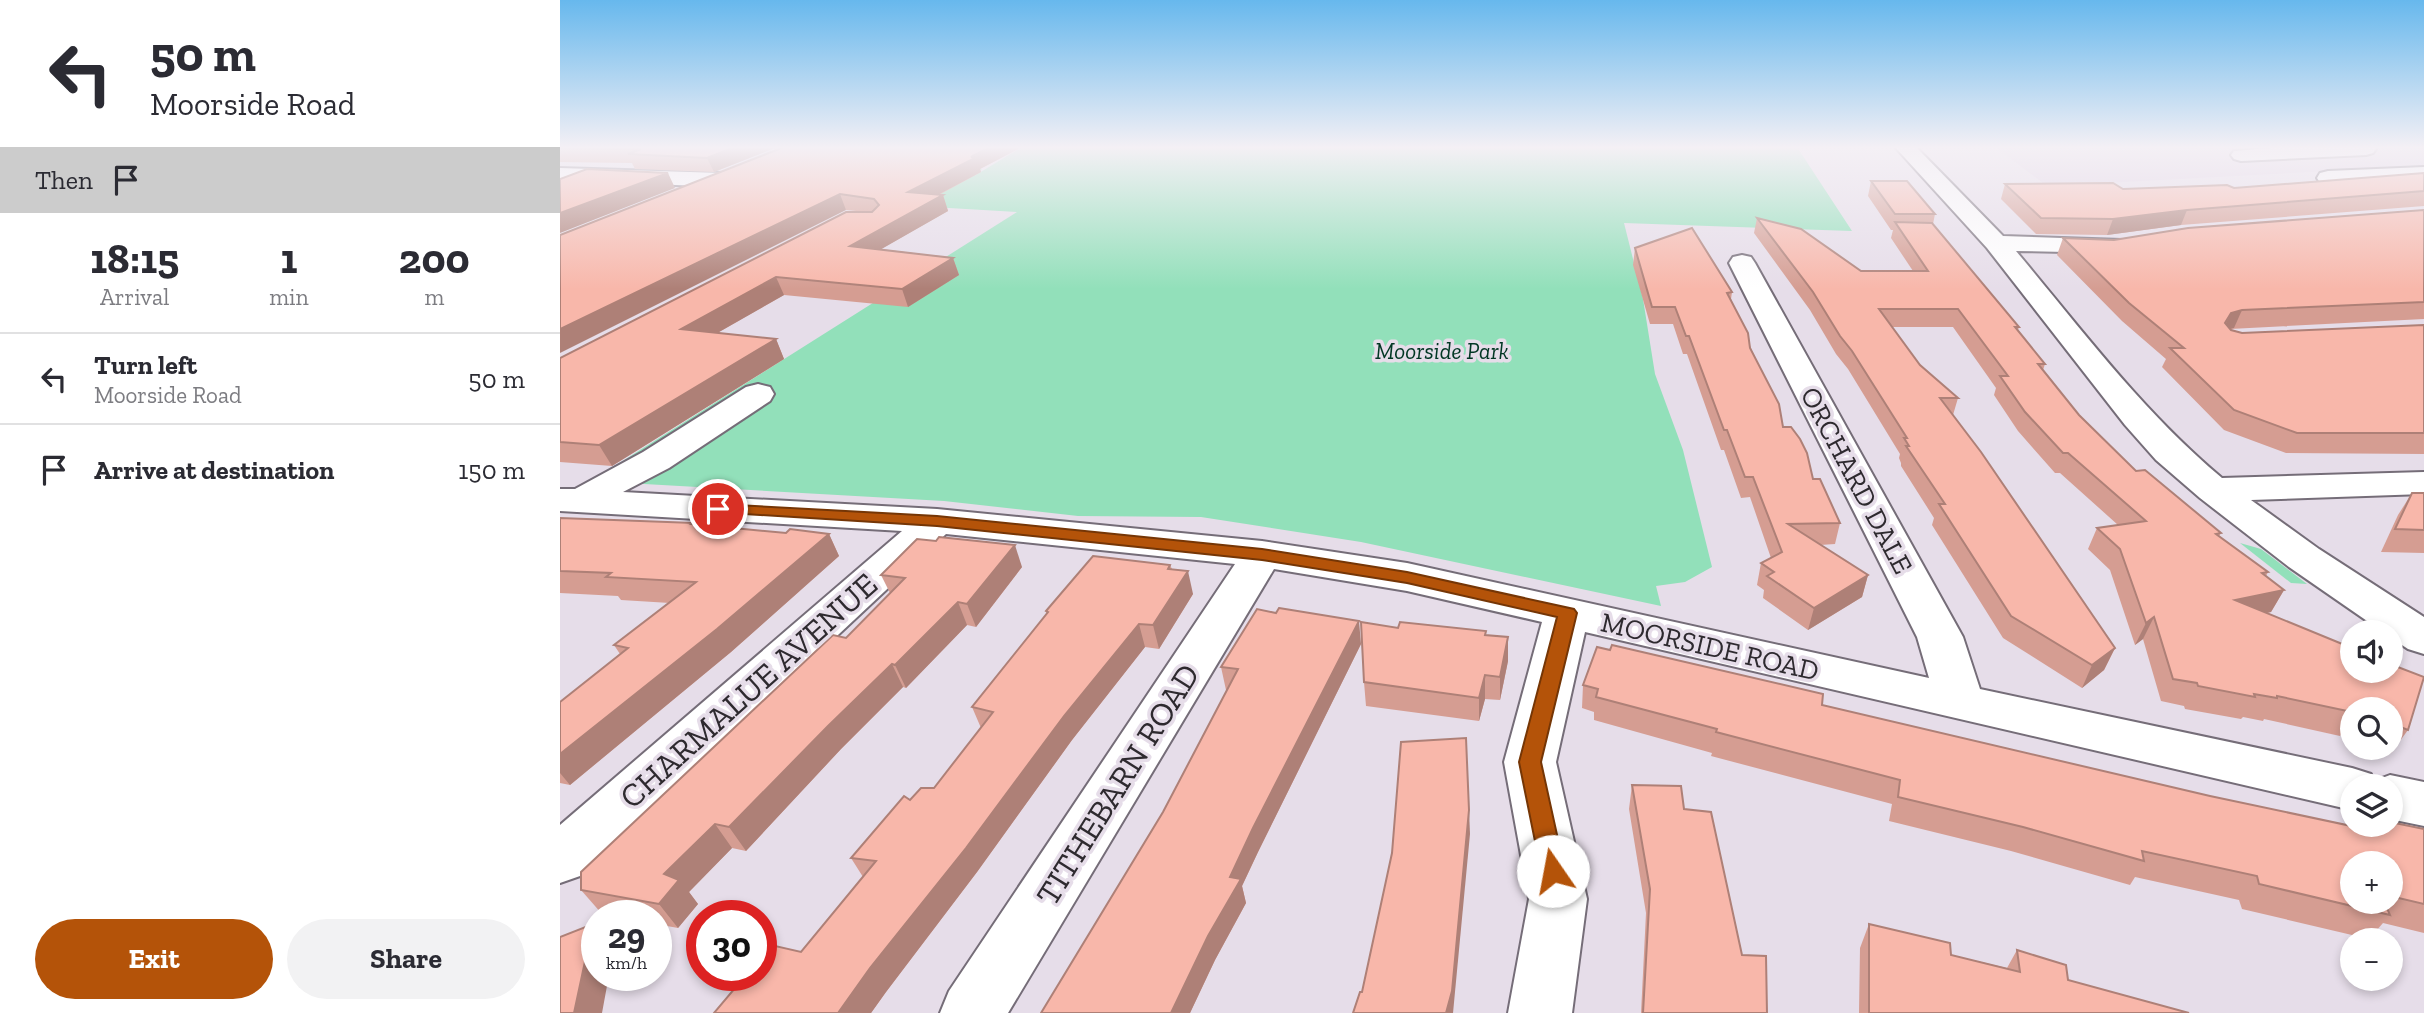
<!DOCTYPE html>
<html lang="en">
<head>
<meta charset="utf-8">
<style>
  body { margin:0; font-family:"Zilla Slab",serif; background:#f2f2f3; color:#2b2b33; height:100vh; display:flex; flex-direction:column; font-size:26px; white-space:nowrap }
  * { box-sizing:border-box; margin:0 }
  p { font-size:23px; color:#7c7c81 }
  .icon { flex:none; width:38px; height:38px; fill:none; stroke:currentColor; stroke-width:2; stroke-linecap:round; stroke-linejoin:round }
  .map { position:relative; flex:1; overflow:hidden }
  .sheet { display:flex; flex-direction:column; background:#fff; width:560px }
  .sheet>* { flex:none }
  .top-card { background:#fff; color:#2b2b33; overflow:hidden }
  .tools { position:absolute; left:1780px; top:620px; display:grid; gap:14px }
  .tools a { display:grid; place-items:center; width:63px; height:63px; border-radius:50%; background:#fff; box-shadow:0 4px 10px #0003; font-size:35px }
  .speed { position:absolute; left:21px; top:900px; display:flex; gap:14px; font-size:35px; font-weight:700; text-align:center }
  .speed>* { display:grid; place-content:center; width:91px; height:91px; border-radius:50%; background:#fff; box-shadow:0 4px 10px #0003; line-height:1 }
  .speed small { font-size:18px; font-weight:400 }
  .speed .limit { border:10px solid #d22; background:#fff; color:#111 }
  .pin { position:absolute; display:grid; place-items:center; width:60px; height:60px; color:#fff; margin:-30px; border:4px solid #fff; border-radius:50%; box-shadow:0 2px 7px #0007 }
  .me { position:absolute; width:77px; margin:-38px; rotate:348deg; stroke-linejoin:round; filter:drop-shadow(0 0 5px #0008) }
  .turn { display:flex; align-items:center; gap:24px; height:147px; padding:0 35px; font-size:32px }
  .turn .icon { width:91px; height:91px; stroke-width:2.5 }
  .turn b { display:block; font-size:49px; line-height:60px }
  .then { display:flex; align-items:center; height:66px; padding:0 35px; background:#0003; gap:14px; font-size:26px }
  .eta { display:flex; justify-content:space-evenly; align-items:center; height:119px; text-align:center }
  .eta b { font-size:42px; font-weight:800; line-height:49px }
  .button { display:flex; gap:14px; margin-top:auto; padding:14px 35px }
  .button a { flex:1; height:80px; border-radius:42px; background:#b45309; color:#fff; font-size:28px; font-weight:800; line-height:80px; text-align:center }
  .button a+a { background:#f2f2f3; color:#2b2b33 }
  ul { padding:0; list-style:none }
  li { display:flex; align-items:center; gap:21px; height:91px; padding:0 35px; border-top:2px solid #e1e1e2 }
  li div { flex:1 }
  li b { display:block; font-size:26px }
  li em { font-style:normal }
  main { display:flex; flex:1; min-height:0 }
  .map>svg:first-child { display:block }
  .built { fill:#dfd1e3 }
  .green { fill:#92e0ba }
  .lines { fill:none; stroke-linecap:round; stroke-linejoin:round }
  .minor-casing { stroke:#756d78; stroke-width:4 }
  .minor { fill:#fff; fill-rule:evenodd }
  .wall { fill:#d59d92; fill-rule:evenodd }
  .shaded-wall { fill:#ae8077 }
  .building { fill:#f8b7aa; stroke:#ae8077; stroke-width:2 }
  .route { fill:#b45309; stroke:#753606; stroke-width:2 }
  .labels { text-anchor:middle; stroke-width:7; stroke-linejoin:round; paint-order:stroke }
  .far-park-label { font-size:23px; font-style:italic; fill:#023724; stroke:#e6dde9 }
  .street-label { font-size:28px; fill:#2e2a2f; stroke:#e6dde9 }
  .near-street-label { font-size:33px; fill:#2e2a2f; stroke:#e6dde9 }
</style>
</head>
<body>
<main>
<section class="sheet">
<div class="top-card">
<div class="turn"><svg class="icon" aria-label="left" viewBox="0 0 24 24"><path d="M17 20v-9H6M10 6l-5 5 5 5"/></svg><div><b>50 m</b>Moorside Road</div></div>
<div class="then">Then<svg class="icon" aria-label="arrive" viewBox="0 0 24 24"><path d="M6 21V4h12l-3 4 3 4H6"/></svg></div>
</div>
<div class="eta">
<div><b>18:15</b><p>Arrival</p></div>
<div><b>1</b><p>min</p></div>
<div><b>200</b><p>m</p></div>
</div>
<ul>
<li><svg class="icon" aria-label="left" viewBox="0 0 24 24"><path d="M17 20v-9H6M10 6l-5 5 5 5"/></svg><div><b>Turn left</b><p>Moorside Road</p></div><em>50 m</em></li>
<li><svg class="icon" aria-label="arrive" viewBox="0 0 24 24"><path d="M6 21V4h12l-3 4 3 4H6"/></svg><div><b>Arrive at destination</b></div><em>150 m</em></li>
</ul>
<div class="button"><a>Exit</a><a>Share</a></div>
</section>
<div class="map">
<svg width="1864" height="1013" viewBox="0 0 1864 1013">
  <rect width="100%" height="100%" fill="#e6dde9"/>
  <polygon class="built" points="1435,147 1864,147 1864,166 1487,186"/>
  <g class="green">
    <polygon points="456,147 1237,147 1292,231 1064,223 1083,299 1095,374 1123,450 1152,567 1125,582 1096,586 1101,606 801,542 641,517 518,516 384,501 31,481 457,212 372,207 305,161 422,169 414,176 459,149"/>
    <polygon points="1680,543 1701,549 1747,584 1731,583"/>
  </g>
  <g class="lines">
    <defs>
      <g id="minor">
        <path d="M 1335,147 L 1356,147 L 1443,236 L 1562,240 L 1566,245 L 1562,250 L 1553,253 L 1456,251 C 1522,330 1583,412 1662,478 L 1864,472 L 1864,494 L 1691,500 L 1759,549 L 1864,617 L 1864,654 L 1848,649 L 1830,637 L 1830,632 L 1823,632 L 1729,567 L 1640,498 L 1596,460 L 1565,425 L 1427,248 Z"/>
        <polygon points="1723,147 1815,147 1816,149 1813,153 1806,155 1681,161 1674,159 1671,155 1674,151"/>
        <polygon points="1864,167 1864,179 1768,185 1760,183 1757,178 1760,173 1768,171"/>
        <polygon points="0,168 162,173 170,175 173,180 170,185 162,187 0,180"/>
        <polygon points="1182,255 1191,257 1195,263 1403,637 1420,689 1792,768 1811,774 1814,781 1830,775 1864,782 1864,826 1830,819 1830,786 1792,786 1792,810 1025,632 996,762 1027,899 1012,1013 948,1013 969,899 944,762 982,622 847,591 714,569 448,1013 380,1013 389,991 675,564 386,534 20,876 0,883 0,825 342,531 0,511 0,489 15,489 83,452 186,387 198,384 210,387 214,394 210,401 109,468 63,492 377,509 702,541 847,563 1369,678 1357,637 1169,263 1173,257"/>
      </g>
    </defs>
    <use href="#minor" class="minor-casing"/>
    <use href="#minor" class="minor"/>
  </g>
  <g class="wall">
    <polygon points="0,147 217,147 154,172 75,169 72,163 0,162"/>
    <polygon points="224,147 457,147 458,149 420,169 421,172 379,195 383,195 388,211 321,249 393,258 399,275 348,307 224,295 157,333 216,339 224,359 52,466 0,462 0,358 306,212 286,210"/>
    <polygon points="1864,173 1864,206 1621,225 1547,235 1476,234 1441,199 1445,184 1563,189 1674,188"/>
    <polygon points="1311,181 1347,181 1375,214 1373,224 1459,327 1458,330 1485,364 1483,370 1519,415 1576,471 1585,470 1661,533 1659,536 1708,572 1706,576 1724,590 1711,612 1706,613 1792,648 1792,670 1830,670 1830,664 1864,677 1848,730 1831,753 1818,747 1830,747 1830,709 1792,709 1792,736 1783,732 1780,736 1704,719 1703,721 1683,717 1681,719 1625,709 1624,706 1601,701 1583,639 1575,645 1550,570 1528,549 1537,528 1558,525 1500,473 1495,473 1458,431 1434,395 1436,388 1393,327 1332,327 1360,365 1398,398 1393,415 1421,452 1555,648 1544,670 1522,688 1443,638 1372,525 1374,518 1341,466 1341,463 1339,458 1340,454 1288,369 1276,354 1250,310 1194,233 1197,218 1241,229 1301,271 1353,271 1331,238 1333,230 1331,230 1308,196"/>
    <polygon points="1864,210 1864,319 1670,329 1682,333 1864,325 1864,454 1726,453 1664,430 1602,367 1606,359 1562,321 1497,255 1503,238 1554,240"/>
    <polygon points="1075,248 1172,292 1171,299 1223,427 1253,479 1280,523 1275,544 1260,545 1308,575 1302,597 1248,630 1203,598 1204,590 1197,585 1201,563 1211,558 1190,497 1181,498 1164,450 1161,450 1127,354 1123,354 1113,324 1090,324 1073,265"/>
    <polygon points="1852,493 1864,493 1864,553 1821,552 1838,515"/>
    <polygon points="0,518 134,523 135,524 226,533 269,534 279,556 171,652 10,785 0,783 0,702 60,654 54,645 110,603 61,600 58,596 0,593"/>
    <polygon points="610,565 612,569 633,594 599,649 585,647 512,740 417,872 326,992 311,1013 154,1013 241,952 303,877 291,858 350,800 374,788 421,728 412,707 487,614 486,611"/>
    <polygon points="462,567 416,627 407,625 346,688 343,687 281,749 186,851 172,848 129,892 138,904 118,928 96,924 96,915 48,915 42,914 21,890 286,638 330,593 321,575"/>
    <polygon points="838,628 948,637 948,661 940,700 925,699 919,721 806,706 804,682"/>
    <polygon points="801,644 698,852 682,886 686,903 655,960 630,1013 481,1013 603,812 667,690 666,690 661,667"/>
    <path d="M 1023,685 L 1262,705 L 1650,796 L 1801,828 L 1804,824 L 1830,824 L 1864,829 L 1864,933 L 1823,923 L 1809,939 L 1682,909 L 1679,900 L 1575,877 L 1570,885 L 1451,851 L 1329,821 L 1332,804 L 1151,756 L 1152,753 L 1034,720 L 1034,712 L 1022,708 ZM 1830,863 L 1830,901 L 1792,901 Z"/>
    <polygon points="1072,785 1124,809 1182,955 1207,1013 1081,1013 1086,913 1069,809"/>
    <polygon points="1309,924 1391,955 1447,968 1457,950 1508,980 1629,1013 1299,1013 1300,948"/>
  </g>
  <g class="shaded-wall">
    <polygon points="175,147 217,147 154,172 147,158"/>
    <polygon points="430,147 457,147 458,149 420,169 421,172 353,208 348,192"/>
    <polygon points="108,173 115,188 0,233 0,213"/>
    <polygon points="280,194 286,210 0,353 0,329"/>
    <polygon points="383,195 388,211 297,263 290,246"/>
    <polygon points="1627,210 1621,225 1547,235 1553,219"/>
    <polygon points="393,258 399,275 348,307 342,289"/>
    <polygon points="216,277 224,295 131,348 121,329"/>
    <polygon points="1682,310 1674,328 1662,331 1671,313"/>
    <polygon points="216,339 224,359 52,466 39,445"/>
    <polygon points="269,534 279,556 171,652 10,785 0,773 0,754"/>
    <polygon points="455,545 462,567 416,627 407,604"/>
    <polygon points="628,571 633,594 599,649 593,625"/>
    <polygon points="1308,575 1302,597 1248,630 1254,608"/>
    <polygon points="1724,590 1711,612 1662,622 1675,600"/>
    <polygon points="398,602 407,625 346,688 335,665"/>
    <polygon points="1594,617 1583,639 1575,645 1586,623"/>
    <polygon points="799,621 801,644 698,852 682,886 686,903 655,960 630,1013 611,1013 670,877 693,828"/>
    <polygon points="579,624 585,647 512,740 417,872 326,992 311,1013 278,1013 310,968 504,716"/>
    <polygon points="948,637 948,661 940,700 940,677"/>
    <polygon points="1555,648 1544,670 1522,688 1532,665"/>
    <polygon points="332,664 343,687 281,749 186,851 169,827 268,726"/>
    <polygon points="925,675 925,699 919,721 919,698"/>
    <polygon points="909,810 910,834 893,1013 886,1013"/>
    <polygon points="155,824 172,848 129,892 138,904 118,928 99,904 104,874"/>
    <polygon points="33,924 37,928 37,975 49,975 42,1013 14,1013"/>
  </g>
  <g class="building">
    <polygon points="0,147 175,147 147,158 68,154 81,149 0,148"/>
    <polygon points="224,147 430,147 411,157 417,157 348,192 383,195 290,246 393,258 342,289 216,277 121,329 216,339 39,445 0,442 0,358 286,212 312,212 319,205 314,199 280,194 0,329 0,235"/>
    <polygon points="27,169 108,173 0,213 0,179"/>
    <polygon points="1864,173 1864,191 1627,210 1553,219 1481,218 1445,184 1553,183 1563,189 1667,185 1674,188"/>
    <polygon points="1311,181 1347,181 1375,214 1335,214"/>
    <polygon points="1864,210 1864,302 1682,310 1671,313 1665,323 1671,330 1682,333 1864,325 1864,433 1737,433 1674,410 1610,348 1624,348 1569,303 1503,238 1554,240 1628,228"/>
    <polygon points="1197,218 1241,229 1301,271 1368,271 1335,222 1372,223 1459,327 1455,327 1485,364 1478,364 1519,415 1576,471 1585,470 1661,533 1656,534 1708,572 1702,573 1724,590 1675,600 1792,648 1792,670 1830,670 1830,664 1864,677 1848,730 1830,723 1830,709 1792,709 1792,712 1717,696 1717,698 1694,694 1695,697 1638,686 1637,683 1613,679 1594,617 1586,623 1560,549 1537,528 1586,521 1508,453 1503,453 1465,412 1440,376 1448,376 1398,309 1319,309 1360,365 1398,398 1380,398 1421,452 1555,648 1532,665 1451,616 1379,504 1385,504 1346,446 1349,446 1344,438 1347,438 1292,351 1280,336 1253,292"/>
    <polygon points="1132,228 1172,292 1167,293 1188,333 1190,348 1219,404 1223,427 1231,427 1240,439 1247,453 1253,479 1260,479 1280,523 1228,524 1308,575 1254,608 1207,576 1214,572 1201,563 1222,552 1193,477 1185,477 1167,430 1164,430 1129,336 1126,336 1115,307 1092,307 1075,248"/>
    <polygon points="1852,493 1864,493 1864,530 1835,529"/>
    <polygon points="0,518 134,523 132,524 226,533 230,529 269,534 157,629 0,754 0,702 68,648 54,645 136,582 46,577 51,573 0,571"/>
    <polygon points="379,537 455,545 407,604 398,602 335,665 332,664 268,726 169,827 155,824 104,874 119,880 99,904 21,890 21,872 273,635 286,638 345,578 321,575 357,539 376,541"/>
    <polygon points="533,556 610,565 608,569 628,571 593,625 579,624 504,716 406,848 310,968 278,1013 154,1013 186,975 201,975 201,957 211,945 241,952 316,861 291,858 344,796 350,800 361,788 374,788 433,712 412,707 488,612 486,611"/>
    <polygon points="719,608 799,621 693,828 670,877 681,879 648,936 611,1013 481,1013 603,812 678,669 661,667 697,609 716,613"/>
    <polygon points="801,622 838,628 840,622 926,631 925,635 948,637 940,677 925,675 919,698 804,682"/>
    <polygon points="1052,645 1263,694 1262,705 1650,796 1815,831 1812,824 1830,824 1830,822 1864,829 1864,904 1830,896 1830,863 1792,863 1792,901 1824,901 1830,915 1699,884 1697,876 1582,851 1584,861 1463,827 1338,797 1340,780 1156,732 1157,729 1036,697 1038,689 1023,685 1037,647 1050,650"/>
    <polygon points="906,738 909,810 892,991 886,1013 793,1013 800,992 802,992 832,853 841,742"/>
    <polygon points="1072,785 1121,786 1124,809 1151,812 1182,955 1206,956 1207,1013 1083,1013 1090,889"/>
    <polygon points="33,924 14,1013 0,1013 0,937"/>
    <polygon points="1309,924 1390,943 1391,955 1460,972 1457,950 1506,965 1508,980 1629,1013 1309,1013"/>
  </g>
  <linearGradient id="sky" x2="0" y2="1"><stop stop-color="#67b8ed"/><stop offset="0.51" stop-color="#f4f0f5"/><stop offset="1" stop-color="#f4f0f5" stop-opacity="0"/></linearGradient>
  <rect width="1864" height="289" fill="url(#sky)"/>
  <polygon class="route" points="158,504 377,516 702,549 847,572 1014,609 1017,613 981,762 1005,871 1001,879 993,882 984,879 981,871 959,762 997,617 847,583 702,560 377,526 153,512 150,509 153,505"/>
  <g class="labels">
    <g class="far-park-label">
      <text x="882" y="359">Moorside Park</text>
    </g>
    <g class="street-label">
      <text transform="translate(1297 480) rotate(62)" y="10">ORCHARD DALE</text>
      <text transform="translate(1150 646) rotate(13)" y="10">MOORSIDE ROAD</text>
    </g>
    <g class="near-street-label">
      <text transform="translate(188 690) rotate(-42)" y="12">CHARMALUE AVENUE</text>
      <text transform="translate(557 784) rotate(-58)" y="12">TITHEBARN ROAD</text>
    </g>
  </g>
</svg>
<div class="tools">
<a><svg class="icon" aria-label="sound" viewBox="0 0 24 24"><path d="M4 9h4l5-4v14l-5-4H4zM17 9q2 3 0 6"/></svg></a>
<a><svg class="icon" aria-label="search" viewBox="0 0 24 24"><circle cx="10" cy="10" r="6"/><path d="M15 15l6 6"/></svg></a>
<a><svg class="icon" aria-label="layers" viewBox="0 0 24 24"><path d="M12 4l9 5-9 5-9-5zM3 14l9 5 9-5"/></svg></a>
<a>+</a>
<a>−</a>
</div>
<div class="speed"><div>29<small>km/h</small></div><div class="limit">30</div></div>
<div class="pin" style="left:158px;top:509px;background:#d93025"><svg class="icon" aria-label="arrive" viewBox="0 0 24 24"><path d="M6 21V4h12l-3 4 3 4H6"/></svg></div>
<svg class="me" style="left:993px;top:871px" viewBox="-20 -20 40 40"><circle r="19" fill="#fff"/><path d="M0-13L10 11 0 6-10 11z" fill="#b45309"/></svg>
</div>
</main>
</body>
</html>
